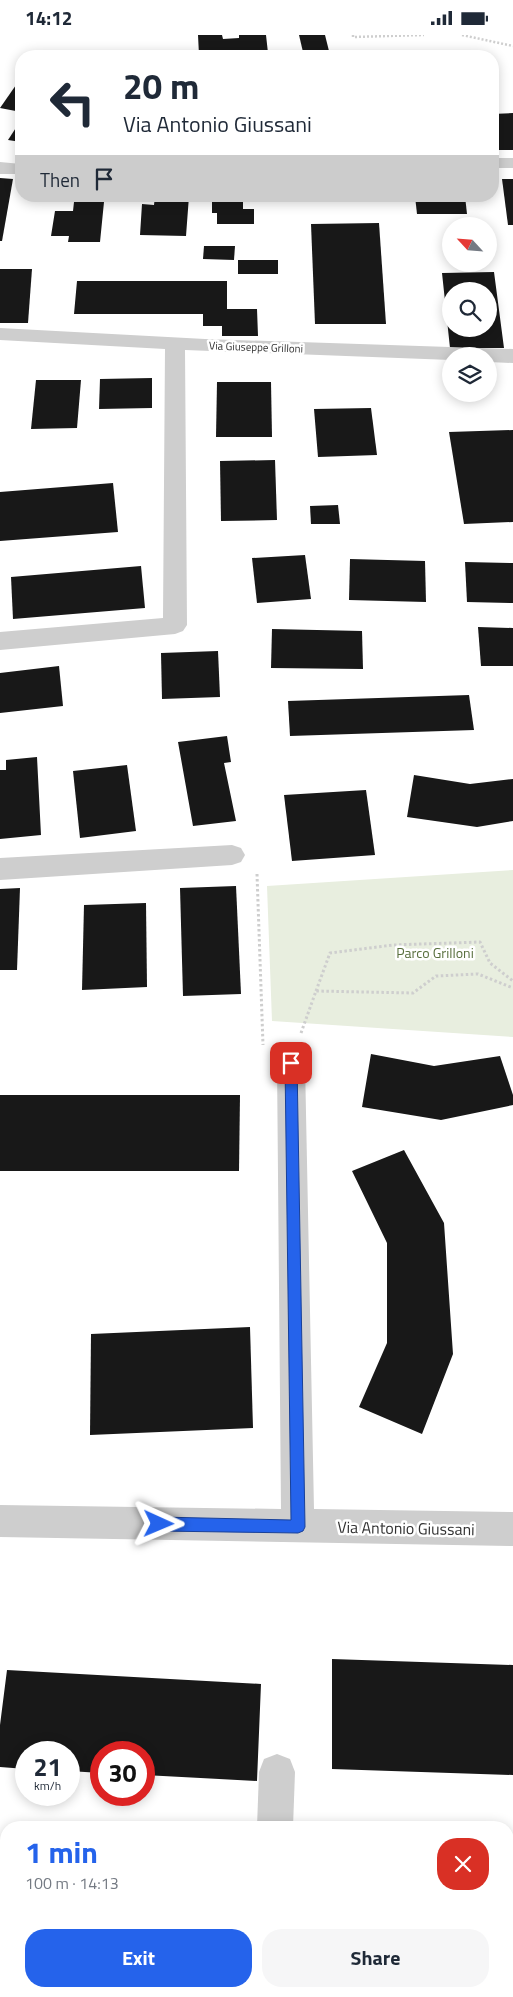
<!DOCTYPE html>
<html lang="en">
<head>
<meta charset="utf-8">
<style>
  body { margin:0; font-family:"Titillium Web",sans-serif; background:#f6f6f7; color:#1f2937; height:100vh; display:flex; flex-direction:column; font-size:19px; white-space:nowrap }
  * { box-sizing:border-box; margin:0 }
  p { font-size:16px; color:#747a83 }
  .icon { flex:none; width:28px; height:28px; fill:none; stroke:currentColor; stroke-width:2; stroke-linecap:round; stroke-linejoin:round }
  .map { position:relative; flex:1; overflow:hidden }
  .sheet { position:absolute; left:0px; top:1786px; width:514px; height:176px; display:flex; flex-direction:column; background:#fff; border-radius:20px 20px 0 0; box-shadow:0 2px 12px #0003 }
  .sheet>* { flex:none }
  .banner { position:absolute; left:15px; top:15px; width:484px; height:152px; border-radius:20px; box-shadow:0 2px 12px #0003; background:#fff; color:#1f2937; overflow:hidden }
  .needle { width:32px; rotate:296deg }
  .controls { position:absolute; left:442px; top:182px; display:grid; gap:10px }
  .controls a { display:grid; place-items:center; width:55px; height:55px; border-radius:50%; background:#fff; box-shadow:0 2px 12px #0003; font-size:25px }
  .speed { position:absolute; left:15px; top:1706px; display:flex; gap:10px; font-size:25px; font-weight:700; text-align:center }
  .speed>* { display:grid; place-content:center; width:65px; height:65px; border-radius:50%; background:#fff; box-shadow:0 2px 12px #0003; line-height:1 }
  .speed small { font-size:12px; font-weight:400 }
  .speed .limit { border:8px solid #d22; background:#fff; color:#111 }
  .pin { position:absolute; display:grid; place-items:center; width:42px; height:42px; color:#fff; margin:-21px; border-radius:10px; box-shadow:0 2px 8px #0006 }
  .me { position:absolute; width:55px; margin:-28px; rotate:91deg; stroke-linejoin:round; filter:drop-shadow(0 0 4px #0008) }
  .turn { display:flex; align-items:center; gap:18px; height:105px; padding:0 25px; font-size:22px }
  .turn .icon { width:65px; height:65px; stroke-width:2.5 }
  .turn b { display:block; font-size:35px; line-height:42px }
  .then { display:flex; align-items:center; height:48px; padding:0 25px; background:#0003; gap:10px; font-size:19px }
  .round { display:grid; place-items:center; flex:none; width:52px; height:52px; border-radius:20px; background:#f6f6f7 }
  .headline { display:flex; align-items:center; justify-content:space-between; height:85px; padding:0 25px }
  h1 { font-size:30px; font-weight:700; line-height:38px; color:#2563eb }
  .primary-button { display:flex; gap:10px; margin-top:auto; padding:10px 25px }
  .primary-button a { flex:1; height:58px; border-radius:20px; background:#2563eb; color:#fff; font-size:20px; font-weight:700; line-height:58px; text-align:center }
  .primary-button a+a { background:#f6f6f7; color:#1f2937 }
  .status { display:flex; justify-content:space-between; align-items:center; height:35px; padding:0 25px; background:#fff; direction:ltr }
  .status svg { height:14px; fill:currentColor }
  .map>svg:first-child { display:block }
  .green { fill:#e8eedf }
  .building { fill:#181818; fill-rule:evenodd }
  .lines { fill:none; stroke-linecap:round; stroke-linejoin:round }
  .path-far1 { stroke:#cecece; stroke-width:2.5; stroke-dasharray:2 2; stroke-linecap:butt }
  .path { stroke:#cecece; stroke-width:3; stroke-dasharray:2.5 2.5; stroke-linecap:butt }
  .minor { fill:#cecece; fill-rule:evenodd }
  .route { fill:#2563eb; stroke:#184099 }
  .labels { text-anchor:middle; stroke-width:5; stroke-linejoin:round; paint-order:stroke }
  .far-street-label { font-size:11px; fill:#313131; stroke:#fff }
  .park-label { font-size:14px; fill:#576e3c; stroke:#fff }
  .near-street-label { font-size:16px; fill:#313131; stroke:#fff }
</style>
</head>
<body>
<div class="status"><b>14:12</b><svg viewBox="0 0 49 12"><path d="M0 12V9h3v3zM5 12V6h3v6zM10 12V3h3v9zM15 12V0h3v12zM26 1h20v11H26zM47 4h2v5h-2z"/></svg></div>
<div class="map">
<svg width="513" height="1962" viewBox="0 0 513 1962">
  <rect width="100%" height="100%" fill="#fff"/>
  <polygon class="green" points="513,835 513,1002 272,986 267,851"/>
  <g class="building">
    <polygon points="198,0 222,0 223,4 239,3 239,0 266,0 268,18 199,20"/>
    <polygon points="299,0 325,0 329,16 303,17"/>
    <polygon points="16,50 21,50 21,77 0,73"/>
    <polygon points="513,78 513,115 492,115 492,79"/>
    <polygon points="21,85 21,107 8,105"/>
    <polygon points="0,143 13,144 2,206 0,206"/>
    <polygon points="502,144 513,144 513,190 508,190"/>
    <polygon points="155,161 189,161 186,201 140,200 142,169 154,170"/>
    <polygon points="212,161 243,161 243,174 254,174 254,189 217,189 217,178 212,178"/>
    <polygon points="415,161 465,161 467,179 417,179"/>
    <polygon points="74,167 104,167 100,207 68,207 69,201 51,201 55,176 73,176"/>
    <polygon points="379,188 386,289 315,289 311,189"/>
    <polygon points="204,211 235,211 234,225 203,224"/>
    <rect x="238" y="225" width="40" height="14"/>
    <polygon points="0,234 32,234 28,288 0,288"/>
    <path d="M 494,237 L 504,313 L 450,313 L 442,238 ZM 451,256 L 489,256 L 489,294 L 451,294 Z"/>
    <polygon points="77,246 227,246 227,274 257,274 258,301 222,301 222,291 203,291 203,279 74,279"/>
    <polygon points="152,343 152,373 99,374 100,344"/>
    <polygon points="36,345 81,345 77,393 31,394"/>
    <polygon points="217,347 271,347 272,402 216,402"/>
    <polygon points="371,373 377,420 318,422 314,374"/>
    <polygon points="513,395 513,487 464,489 449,397"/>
    <polygon points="275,425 277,485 221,486 220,426"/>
    <polygon points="113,448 118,497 0,506 0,457"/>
    <polygon points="338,470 340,489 311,489 310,471"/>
    <polygon points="305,520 311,564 257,568 252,523"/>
    <polygon points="350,524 425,526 426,567 349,565"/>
    <polygon points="465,527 513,528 513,568 467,567"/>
    <polygon points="141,531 145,573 13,584 11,542"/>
    <polygon points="478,592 513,593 513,631 481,631"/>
    <polygon points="272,594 362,596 363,634 271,633"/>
    <polygon points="218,616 220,662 162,664 161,618"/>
    <polygon points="59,631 63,671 0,678 0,638"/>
    <polygon points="469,660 474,695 290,701 288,666"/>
    <polygon points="227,701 231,727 224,728 236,786 193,791 178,707"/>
    <polygon points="37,722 41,800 0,804 0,735 6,735 6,725"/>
    <polygon points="127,730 136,796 80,803 73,736"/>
    <polygon points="414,740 470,749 513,744 513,786 477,792 407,782"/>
    <polygon points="366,755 375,820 292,826 284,760"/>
    <polygon points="236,851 241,959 183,961 180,853"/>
    <polygon points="20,853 17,935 0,935 0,854"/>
    <polygon points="146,868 147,952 82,955 84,870"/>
    <polygon points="371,1019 434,1031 500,1021 513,1060 513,1070 441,1085 362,1072"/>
    <polygon points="0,1060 240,1060 239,1136 0,1136"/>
    <polygon points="404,1115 444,1188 453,1319 422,1399 359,1372 387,1308 387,1208 352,1136"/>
    <polygon points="250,1292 253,1393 90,1400 91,1299"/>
    <polygon points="332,1624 513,1630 513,1740 332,1734"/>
    <polygon points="7,1635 261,1649 257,1746 144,1740 144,1718 101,1718 101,1738 69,1736 69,1718 26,1718 26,1734 0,1732 0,1690"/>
    <polygon points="152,1956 250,1956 250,1962 151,1962"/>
    <rect x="297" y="1956" width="49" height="6"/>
  </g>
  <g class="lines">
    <g class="path-far1">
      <polyline points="353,0 353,2 424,0"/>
      <polyline points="462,0 513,11"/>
    </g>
    <g class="path">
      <polyline points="257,839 263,1010"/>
      <polyline points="316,956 330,918 393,910 480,907 490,928 513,946"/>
      <polyline points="301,998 316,956 413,958 436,941 478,939 513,953"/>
    </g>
    <g class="minor">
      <rect x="492" y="123" width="21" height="10"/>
      <polygon points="0,127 21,129 21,139 0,139"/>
      <polygon points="0,293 205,304 513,314 513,328 489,327 489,321 451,321 451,325 185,315 187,590 183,596 175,599 0,615 0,597 163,583 165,314 0,305"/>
      <polygon points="232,810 241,813 245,820 241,827 232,830 0,845 0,823"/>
      <polygon points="291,1016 301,1019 305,1028 314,1474 513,1477 513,1511 0,1502 0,1470 281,1474 277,1028 281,1019"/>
      <polygon points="277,1719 290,1724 295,1737 293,1792 257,1792 259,1737 264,1724"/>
      <rect x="249" y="1956" width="38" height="6"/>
    </g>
  </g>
  <polygon class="route" points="291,1023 295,1025 297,1028 305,1492 303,1496 298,1498 159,1496 154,1494 152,1489 154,1484 159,1482 291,1485 285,1028 287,1025"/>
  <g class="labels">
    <g class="far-street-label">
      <text transform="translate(256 312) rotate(2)" y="4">Via Giuseppe Grilloni</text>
    </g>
    <g class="park-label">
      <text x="435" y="923">Parco Grilloni</text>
    </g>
    <g class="near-street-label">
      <text transform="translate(406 1493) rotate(1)" y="6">Via Antonio Giussani</text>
    </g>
  </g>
</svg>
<div class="controls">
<a><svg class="needle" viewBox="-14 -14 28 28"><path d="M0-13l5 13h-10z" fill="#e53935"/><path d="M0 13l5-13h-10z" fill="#747a83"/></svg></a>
<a><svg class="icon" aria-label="search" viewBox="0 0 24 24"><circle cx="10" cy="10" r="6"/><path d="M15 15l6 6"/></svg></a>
<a><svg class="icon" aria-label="layers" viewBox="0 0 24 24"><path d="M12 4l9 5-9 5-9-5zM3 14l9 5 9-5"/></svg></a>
</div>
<div class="speed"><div>21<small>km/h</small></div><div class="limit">30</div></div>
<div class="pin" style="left:291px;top:1028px;background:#d93025"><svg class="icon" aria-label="arrive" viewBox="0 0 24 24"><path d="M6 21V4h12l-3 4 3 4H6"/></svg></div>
<svg class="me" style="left:159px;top:1489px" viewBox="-20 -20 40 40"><path d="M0-17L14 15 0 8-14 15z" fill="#2563eb" stroke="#fff" stroke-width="4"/></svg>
<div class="banner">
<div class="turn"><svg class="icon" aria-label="left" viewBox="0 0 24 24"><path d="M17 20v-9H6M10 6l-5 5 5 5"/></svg><div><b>20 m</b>Via Antonio Giussani</div></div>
<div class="then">Then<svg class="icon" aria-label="arrive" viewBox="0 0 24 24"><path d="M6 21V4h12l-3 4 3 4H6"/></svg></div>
</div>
<section class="sheet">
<div class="headline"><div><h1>1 min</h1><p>100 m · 14:13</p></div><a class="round" style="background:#d93025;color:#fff"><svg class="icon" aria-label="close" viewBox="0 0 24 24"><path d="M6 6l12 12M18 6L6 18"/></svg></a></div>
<div class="primary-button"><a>Exit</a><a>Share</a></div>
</section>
</div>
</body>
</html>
